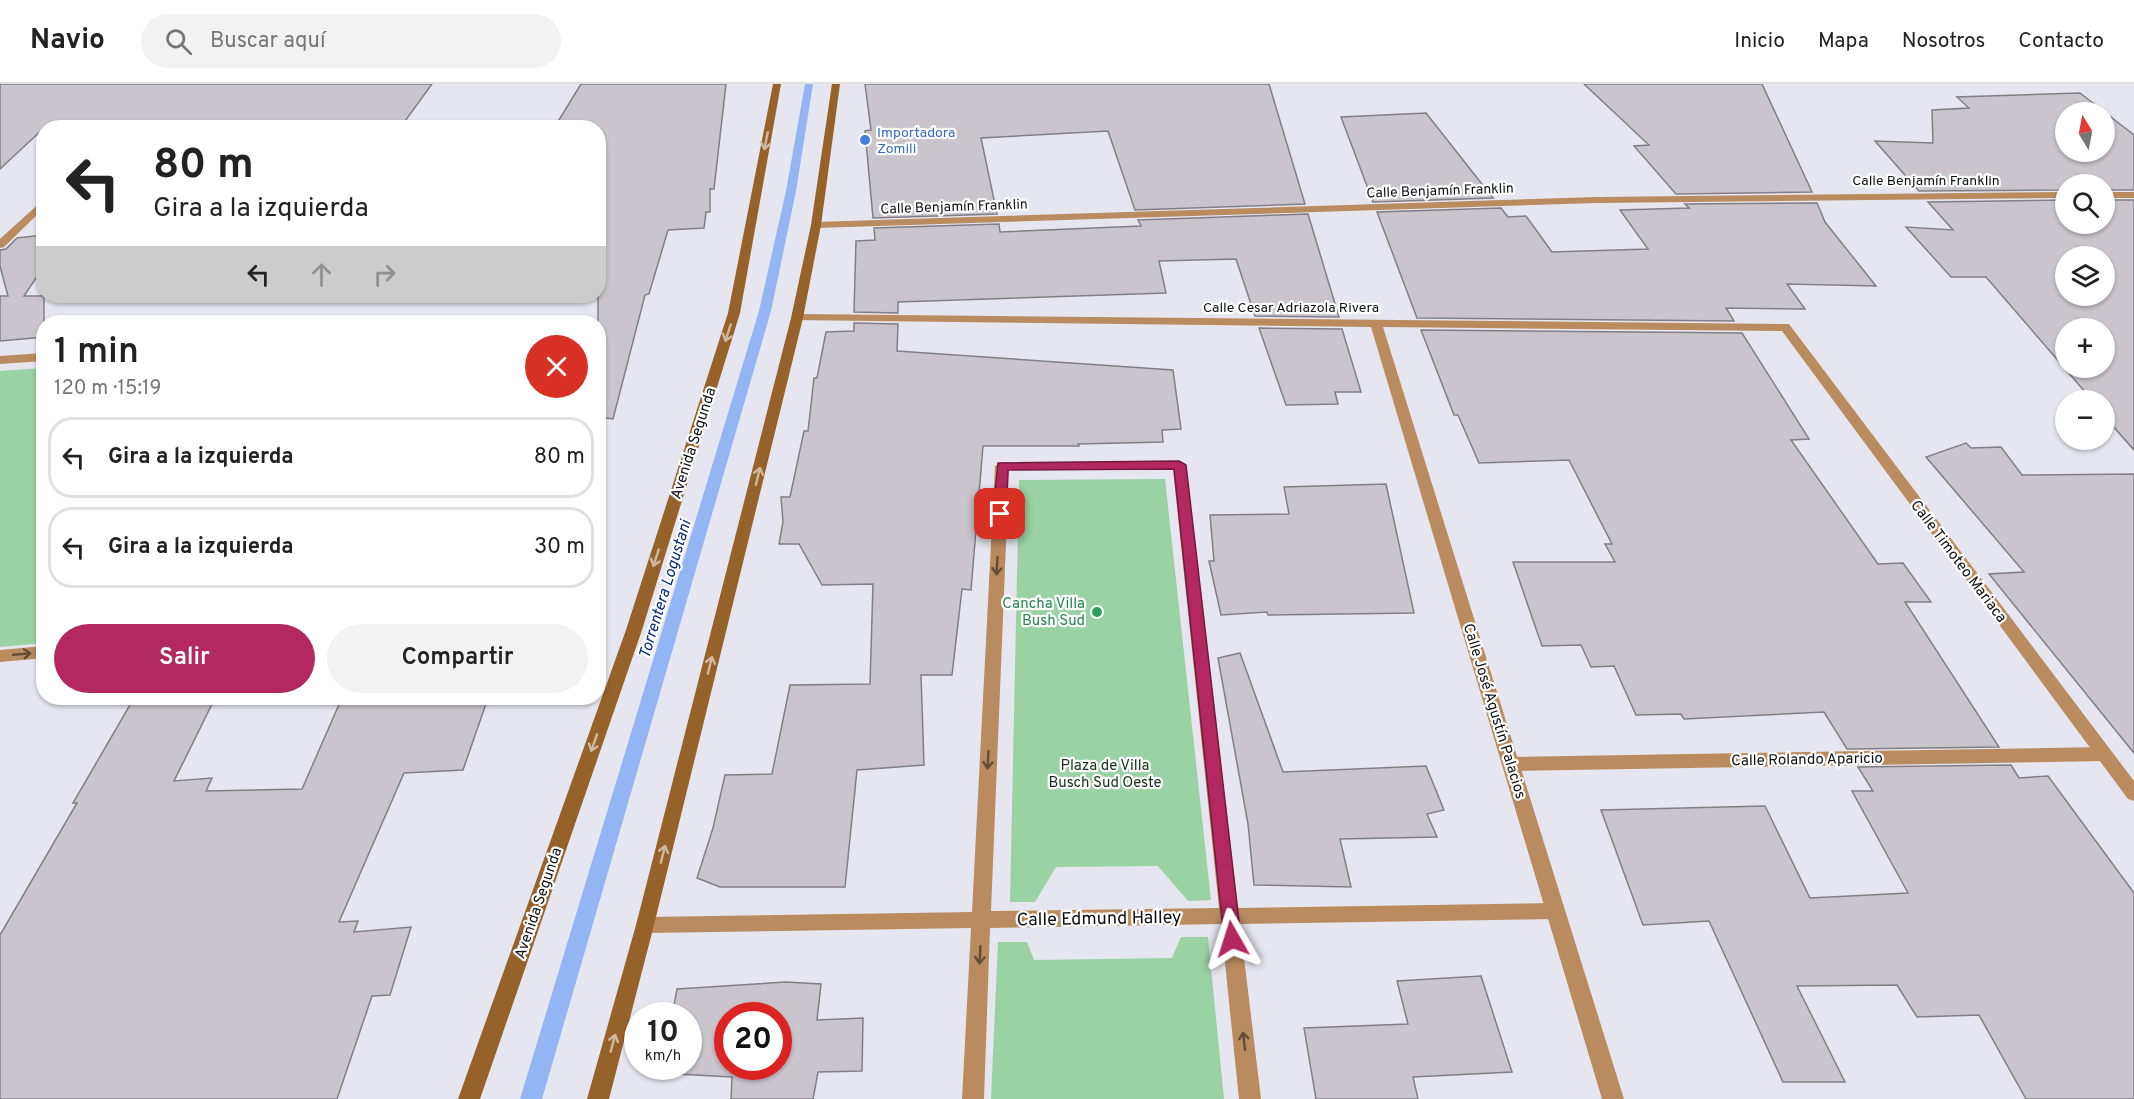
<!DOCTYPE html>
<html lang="es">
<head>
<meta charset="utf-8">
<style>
  body { margin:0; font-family:Overpass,sans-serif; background:#f2f2f2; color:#222; height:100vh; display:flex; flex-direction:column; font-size:22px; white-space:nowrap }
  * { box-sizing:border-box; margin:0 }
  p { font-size:20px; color:#767676 }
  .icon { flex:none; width:33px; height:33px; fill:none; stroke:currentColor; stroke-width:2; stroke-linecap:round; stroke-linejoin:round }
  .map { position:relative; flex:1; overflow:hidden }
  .side { position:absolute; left:36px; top:231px; width:570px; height:390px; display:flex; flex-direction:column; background:#fff; border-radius:24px; box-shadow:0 2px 4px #0004 }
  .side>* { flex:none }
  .top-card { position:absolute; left:36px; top:36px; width:570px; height:183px; border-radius:24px; box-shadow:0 2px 4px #0004; background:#fff; color:#222; overflow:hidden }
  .needle { width:39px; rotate:350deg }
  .tools { position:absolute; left:2055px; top:18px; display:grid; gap:12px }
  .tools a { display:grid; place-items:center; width:60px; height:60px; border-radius:50%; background:#fff; box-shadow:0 2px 4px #0004; font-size:30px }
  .speed { position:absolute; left:624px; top:918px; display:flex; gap:12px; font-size:30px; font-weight:700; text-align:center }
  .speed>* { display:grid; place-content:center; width:78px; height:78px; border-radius:50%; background:#fff; box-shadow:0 2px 4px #0004; line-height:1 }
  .speed small { font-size:15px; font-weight:400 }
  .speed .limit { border:9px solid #d22; background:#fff; color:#111 }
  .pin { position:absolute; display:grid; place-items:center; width:51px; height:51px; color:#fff; margin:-26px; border-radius:12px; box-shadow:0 3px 9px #0006 }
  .me { position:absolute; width:66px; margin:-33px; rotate:354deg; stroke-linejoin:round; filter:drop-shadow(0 0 4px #0008) }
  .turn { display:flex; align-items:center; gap:21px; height:126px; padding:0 18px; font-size:27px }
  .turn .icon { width:78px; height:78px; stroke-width:2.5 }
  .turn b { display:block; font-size:42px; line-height:51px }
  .lanes { display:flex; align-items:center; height:57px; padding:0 18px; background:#0003; justify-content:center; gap:30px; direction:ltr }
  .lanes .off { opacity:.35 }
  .round { display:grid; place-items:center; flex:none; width:63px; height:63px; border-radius:32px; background:#f2f2f2 }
  .headline { display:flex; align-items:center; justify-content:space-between; height:102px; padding:0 18px }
  h1 { font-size:36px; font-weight:600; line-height:45px }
  .cta { display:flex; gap:12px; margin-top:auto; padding:12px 18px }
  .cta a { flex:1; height:69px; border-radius:36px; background:#b42860; color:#fff; font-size:24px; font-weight:600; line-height:69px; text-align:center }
  .cta a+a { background:#f2f2f2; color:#222 }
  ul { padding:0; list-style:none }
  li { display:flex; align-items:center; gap:18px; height:81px; margin:0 12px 9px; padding:0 6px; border:3px solid #e0e0e0; border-radius:24px }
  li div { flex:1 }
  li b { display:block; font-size:22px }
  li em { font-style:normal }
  header { display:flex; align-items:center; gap:36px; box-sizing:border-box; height:84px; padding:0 30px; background:#fff; border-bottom:2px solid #e0e0e0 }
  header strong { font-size:28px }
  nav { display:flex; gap:33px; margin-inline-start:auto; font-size:21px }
  .search { width:420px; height:54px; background:#f2f2f2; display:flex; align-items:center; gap:15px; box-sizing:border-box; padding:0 21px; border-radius:33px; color:#767676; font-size:22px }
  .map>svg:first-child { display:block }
  .green { fill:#9ad2a3 }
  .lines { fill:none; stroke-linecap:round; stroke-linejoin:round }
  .stream { fill:#93b5f3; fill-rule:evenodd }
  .building { fill:#cac4cd; stroke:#837e86; stroke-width:1.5; fill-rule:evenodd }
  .lane { fill:#b98b5f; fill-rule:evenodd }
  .street { fill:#b98b5f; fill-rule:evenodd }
  .secondary { fill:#966229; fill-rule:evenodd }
  .oneway { stroke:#d0b89f }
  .oneway2 { stroke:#644d38 }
  .route { fill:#b42860; stroke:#751a3e; stroke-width:1.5 }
  .shop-dot { fill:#3f7fe0; stroke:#fff; stroke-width:2 }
  .leisure-dot { fill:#2e9e5b; stroke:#fff; stroke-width:2 }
  .labels { text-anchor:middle; stroke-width:4.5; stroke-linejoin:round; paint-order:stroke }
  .far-shop-label { font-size:14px; fill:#366cbe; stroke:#fff; text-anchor:start }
  .far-street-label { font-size:14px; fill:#0e0f12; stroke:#fff }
  .street-label { font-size:15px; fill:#0e0f12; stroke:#fff }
  .leisure-label { font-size:15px; fill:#27864d; stroke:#fff; text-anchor:end }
  .park-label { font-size:15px; fill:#123319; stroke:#fff }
  .water-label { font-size:16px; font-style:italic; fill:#00297f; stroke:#fff }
  .near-street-label { font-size:18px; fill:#0e0f12; stroke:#fff }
</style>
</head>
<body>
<header>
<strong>Navio</strong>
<div class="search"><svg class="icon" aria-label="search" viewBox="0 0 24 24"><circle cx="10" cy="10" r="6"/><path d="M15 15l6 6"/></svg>Buscar aquí</div>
<nav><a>Inicio</a><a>Mapa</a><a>Nosotros</a><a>Contacto</a></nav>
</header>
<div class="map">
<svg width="2134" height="1015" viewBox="0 0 2134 1015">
  <rect width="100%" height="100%" fill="#e5e6ef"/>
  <g class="green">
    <polygon points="43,284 43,559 0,563 0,287"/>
    <polygon points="1165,395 1211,816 1188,817 1158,782 1056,783 1035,818 1010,818 1019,396"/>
    <polygon points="1181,853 1208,853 1224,1015 991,1015 998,858 1027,858 1034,876 1172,874"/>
  </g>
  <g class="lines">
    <polygon class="stream" points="805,0 813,0 796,107 771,227 542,1015 520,1015 759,227 786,107"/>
  </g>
  <g class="building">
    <polygon points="0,0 432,0 400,44 44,44 0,85"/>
    <polygon points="581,0 726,0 714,105 710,105 710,128 706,128 704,144 668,146 649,210 645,211 613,335 598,333 598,44 554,44"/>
    <polygon points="865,0 1269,0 1305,120 1135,126 1108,47 981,54 997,130 873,134 865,47 871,46"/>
    <polygon points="1584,0 1762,0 1812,108 1676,110 1634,62 1649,61"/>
    <path d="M 2080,9 L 2134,51 L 2134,106 L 2104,106 L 2104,100 L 2066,100 L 2066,106 L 1919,107 L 1875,57 L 1933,59 L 1932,26 L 1969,24 L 1957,13 ZM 2066,28 L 2104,28 L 2104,68 L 2066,68 Z"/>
    <polygon points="1426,29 1493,114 1373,118 1341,33"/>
    <path d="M 2066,116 L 2066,140 L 2104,140 L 2104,116 L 2134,116 L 2134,366 L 2104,332 L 2104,316 L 2092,316 L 1986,193 L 1951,193 L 1906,143 L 1953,146 L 1928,118 ZM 2066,172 L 2104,172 L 2104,212 L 2066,212 ZM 2066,244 L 2104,244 L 2104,284 L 2066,284 Z"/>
    <polygon points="1817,119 1825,138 1876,202 1787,200 1805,225 1726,224 1734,237 1417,234 1377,128 1501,124 1508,133 1526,132 1552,168 1648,165 1620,126 1689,124 1685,120"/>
    <polygon points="1308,130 1339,233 1255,232 1236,175 1159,177 1166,209 898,218 898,229 854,228 856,157 875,156 874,144 999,140 1000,148 1141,142 1138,136"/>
    <polygon points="44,151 44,182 24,212 44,212 44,253 0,257 0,212 8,212 0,182 0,166 6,165 17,154"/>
    <polygon points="854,239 898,240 897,267 1173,286 1181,345 1162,346 1163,358 1078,360 1079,362 983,362 971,506 962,505 952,591 921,591 924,681 857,686 845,803 720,803 697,794 713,744 725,691 772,690 790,601 870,600 873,500 822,501 799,460 779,460 783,438 781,413 790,413 804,347 808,347 814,294 817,294 826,248 854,247"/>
    <polygon points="1259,244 1342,245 1361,308 1335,308 1338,320 1286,321"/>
    <polygon points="1421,246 1742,249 1809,355 1791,356 1878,480 1903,479 1931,518 1905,518 1999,663 1847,665 1824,628 1684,635 1681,630 1636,631 1614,582 1591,583 1581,561 1542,562 1513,478 1615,478 1605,460 1612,460 1569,376 1479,379 1458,331 1454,331"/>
    <polygon points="1966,359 1971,364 2001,363 2022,391 2134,390 2134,669 1989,490 2024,488 1926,373"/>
    <polygon points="1386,400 1414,529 1268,531 1267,528 1221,531 1209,477 1214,477 1210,431 1289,430 1284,403"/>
    <polygon points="1240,569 1283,688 1426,682 1444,726 1427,730 1437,753 1340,755 1351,803 1254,801 1248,740 1218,574"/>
    <polygon points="134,614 215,614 174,697 212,694 206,707 302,705 341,616 351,616 352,614 488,614 463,686 404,689 339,838 358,837 354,848 411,843 390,911 372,912 337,1015 0,1015 0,851 77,719 73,719"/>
    <polygon points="2011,681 2019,694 2048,692 2134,809 2134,1015 2026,1015 1979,931 1917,933 1897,901 1797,902 1845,998 1783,998 1709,837 1643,841 1601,726 1765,722 1810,814 1908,809 1852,707 1873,707 1858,683"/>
    <polygon points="1481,892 1512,988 1413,993 1418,1015 1316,1015 1304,944 1408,940 1397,897"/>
    <path d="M 786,898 L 821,900 L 817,936 L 863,934 L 862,987 L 818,988 L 813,1015 L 731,1015 L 732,993 L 659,989 L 661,982 L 688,982 L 688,932 L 672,932 L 677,905 ZM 728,932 L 778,932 L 778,982 L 728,982 Z"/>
  </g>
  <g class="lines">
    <g class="lane">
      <polygon points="44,115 44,124 4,163 0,164 0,155"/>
      <path d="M 1179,377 L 1186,381 L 1238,824 L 1554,819 L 1561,821 L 1563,827 L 1561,833 L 1554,835 L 1240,840 L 1261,1015 L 1239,1015 L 1221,840 L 990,844 L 984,1015 L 962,1015 L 971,844 L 645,849 L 638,847 L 636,841 L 638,835 L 645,833 L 972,828 L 995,382 L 1002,378 ZM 1173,385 L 1219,824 L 991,827 L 1009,386 Z"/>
      <polygon points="2103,663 2109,665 2111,670 2109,675 2103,677 1511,687 1505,685 1502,680 1505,675 1511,673"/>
    </g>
    <g class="street">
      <polygon points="2066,108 2066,114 1597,119 816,144 811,141 816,138 1597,113"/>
      <rect x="2104" y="108" width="30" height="6"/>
      <polygon points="797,230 1789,240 2134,697 2134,717 2128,715 1782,247 1383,243 1624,1015 1602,1015 1371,243 793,236 791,234"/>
      <polygon points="44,269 44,277 0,280 0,272"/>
      <polygon points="44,562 44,574 0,578 0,566"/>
    </g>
    <g class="secondary">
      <polygon points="773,0 781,0 740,229 642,546 480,1015 458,1015 626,546 728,229"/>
      <polygon points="832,0 840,0 821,141 803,234 654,841 609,1015 587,1015 636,841 791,234 811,141"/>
    </g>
  </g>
  <defs><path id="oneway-shaft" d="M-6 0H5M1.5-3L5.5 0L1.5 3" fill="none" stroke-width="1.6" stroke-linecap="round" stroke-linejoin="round" transform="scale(1.5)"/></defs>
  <g class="oneway">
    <use href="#oneway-shaft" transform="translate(766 57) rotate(101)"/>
    <use href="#oneway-shaft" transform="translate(728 249) rotate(108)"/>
    <use href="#oneway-shaft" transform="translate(758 392) rotate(-76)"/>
    <use href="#oneway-shaft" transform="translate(656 474) rotate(108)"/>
    <use href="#oneway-shaft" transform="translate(710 581) rotate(-76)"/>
    <use href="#oneway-shaft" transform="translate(594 659) rotate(109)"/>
    <use href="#oneway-shaft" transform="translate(663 770) rotate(-76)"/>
    <use href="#oneway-shaft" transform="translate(613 959) rotate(-75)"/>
  </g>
  <g class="oneway2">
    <use href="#oneway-shaft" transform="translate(997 482) rotate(93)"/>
    <use href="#oneway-shaft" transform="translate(22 570) rotate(-5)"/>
    <use href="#oneway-shaft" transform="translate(988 676) rotate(93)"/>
    <use href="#oneway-shaft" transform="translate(980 871) rotate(93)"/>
    <use href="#oneway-shaft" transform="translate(1244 957) rotate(-96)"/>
  </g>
  <polygon class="route" points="1179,377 1186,381 1241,855 1239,860 1232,863 1226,860 1224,855 1174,385 1008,386 1006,430 1000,434 993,430 998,379"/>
  <circle class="shop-dot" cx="865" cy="56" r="6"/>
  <circle class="leisure-dot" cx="1097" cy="528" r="6"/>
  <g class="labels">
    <g class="far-shop-label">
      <text x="877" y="53">Importadora<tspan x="877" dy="16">Zomili</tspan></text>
    </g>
    <g class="far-street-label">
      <text x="1926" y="101">Calle Benjamín Franklin</text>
      <text transform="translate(1440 106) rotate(-2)" y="5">Calle Benjamín Franklin</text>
      <text transform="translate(954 122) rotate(-2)" y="5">Calle Benjamín Franklin</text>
      <text x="1291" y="228">Calle Cesar Adriazola Rivera</text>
    </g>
    <g class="street-label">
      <text transform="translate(693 359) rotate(-72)" y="5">Avenida Segunda</text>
      <text transform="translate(1959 477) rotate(53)" y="5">Calle Timoteo Mariaca</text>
      <text transform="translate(1495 627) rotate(73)" y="5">Calle José Agustín Palacios</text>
      <text transform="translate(1807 675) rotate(-1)" y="5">Calle Rolando Aparicio</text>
      <text transform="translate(538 819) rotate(-71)" y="5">Avenida Segunda</text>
    </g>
    <g class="leisure-label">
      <text x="1085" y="524">Cancha Villa<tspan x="1085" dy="17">Bush Sud</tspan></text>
    </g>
    <g class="park-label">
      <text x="1105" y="686">Plaza de Villa<tspan x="1105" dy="17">Busch Sud Oeste</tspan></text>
    </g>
    <g class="water-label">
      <text transform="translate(664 505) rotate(-73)" y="6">Torrentera Logustani</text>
    </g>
    <g class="near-street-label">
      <text transform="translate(1099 834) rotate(-1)" y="6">Calle Edmund Halley</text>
    </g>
  </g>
</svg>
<div class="tools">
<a><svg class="needle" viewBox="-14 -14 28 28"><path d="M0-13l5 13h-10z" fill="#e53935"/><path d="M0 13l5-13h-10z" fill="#767676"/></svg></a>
<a><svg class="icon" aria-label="search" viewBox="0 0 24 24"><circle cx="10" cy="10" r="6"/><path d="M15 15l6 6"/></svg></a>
<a><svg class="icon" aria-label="layers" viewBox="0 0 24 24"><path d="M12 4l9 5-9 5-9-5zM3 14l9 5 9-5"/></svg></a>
<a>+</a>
<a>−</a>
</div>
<div class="speed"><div>10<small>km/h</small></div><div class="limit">20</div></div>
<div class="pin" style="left:1000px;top:430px;background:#d93025"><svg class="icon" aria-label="arrive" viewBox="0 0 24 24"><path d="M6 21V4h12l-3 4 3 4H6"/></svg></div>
<svg class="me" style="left:1232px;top:855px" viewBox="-20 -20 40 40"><path d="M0-17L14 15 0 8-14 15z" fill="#b42860" stroke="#fff" stroke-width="4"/></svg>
<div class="top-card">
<div class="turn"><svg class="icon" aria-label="left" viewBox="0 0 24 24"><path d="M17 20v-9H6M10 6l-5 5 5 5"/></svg><div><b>80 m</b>Gira a la izquierda</div></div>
<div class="lanes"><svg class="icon" aria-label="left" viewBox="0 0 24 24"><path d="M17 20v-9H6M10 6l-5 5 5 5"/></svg><svg class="icon off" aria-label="ahead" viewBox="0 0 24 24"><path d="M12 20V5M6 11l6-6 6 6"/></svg><svg class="icon off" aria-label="right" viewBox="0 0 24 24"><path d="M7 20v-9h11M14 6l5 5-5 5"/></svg></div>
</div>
<section class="side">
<div class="headline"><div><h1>1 min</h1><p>120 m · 15:19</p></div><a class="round" style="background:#d93025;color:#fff"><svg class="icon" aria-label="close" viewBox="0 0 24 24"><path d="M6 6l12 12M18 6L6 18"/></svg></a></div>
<ul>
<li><svg class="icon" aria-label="left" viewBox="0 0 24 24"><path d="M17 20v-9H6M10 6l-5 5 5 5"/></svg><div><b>Gira a la izquierda</b></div><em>80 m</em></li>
<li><svg class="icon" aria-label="left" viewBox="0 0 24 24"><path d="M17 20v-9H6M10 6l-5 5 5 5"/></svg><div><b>Gira a la izquierda</b></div><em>30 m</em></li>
</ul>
<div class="cta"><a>Salir</a><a>Compartir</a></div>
</section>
</div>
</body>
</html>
